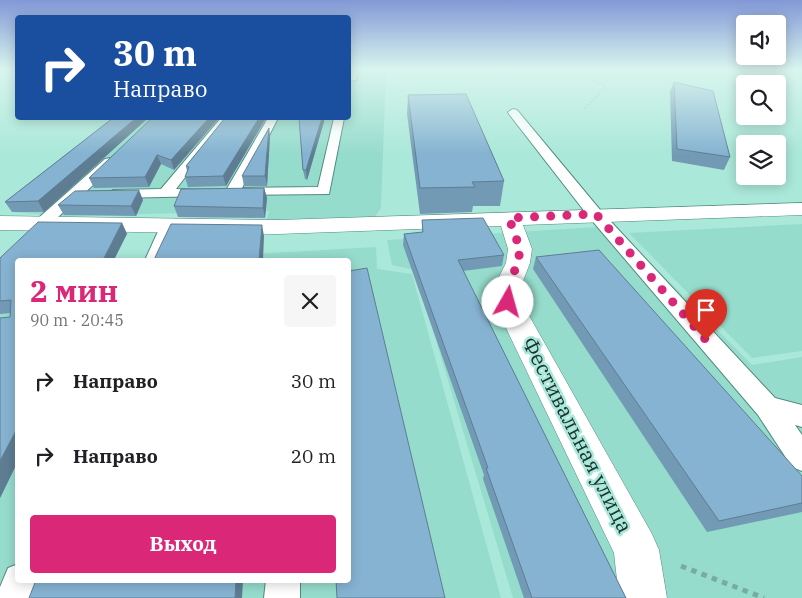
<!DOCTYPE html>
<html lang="ru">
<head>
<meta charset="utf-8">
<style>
  body { margin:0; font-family:"IBM Plex Serif",serif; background:#f6f6f6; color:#202124; height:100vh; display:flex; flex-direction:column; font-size:19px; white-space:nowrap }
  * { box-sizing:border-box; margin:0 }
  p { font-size:16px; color:#757577 }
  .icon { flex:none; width:28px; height:28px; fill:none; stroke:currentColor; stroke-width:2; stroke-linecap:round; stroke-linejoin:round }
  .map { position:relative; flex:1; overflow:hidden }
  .panel { position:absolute; left:15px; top:258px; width:336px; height:325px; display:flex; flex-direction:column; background:#fff; border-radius:5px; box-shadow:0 2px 12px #0003 }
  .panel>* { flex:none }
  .banner { position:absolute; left:15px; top:15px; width:336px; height:105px; border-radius:5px; box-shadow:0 2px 12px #0003; background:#1a4fa0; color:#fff; overflow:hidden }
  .buttons { position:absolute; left:736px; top:15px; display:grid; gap:10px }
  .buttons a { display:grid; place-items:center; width:50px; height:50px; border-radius:5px; background:#fff; box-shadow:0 2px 12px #0003; font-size:25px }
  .pin { position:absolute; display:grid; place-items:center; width:42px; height:42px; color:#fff; margin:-51px -21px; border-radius:50% 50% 50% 0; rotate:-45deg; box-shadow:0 0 5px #0007 }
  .pin .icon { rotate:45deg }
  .me { position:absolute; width:55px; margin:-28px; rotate:7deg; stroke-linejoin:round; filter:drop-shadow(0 0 4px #0008) }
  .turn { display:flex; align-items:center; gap:18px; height:105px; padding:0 15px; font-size:22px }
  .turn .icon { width:65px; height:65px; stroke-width:2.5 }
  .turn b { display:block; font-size:35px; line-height:42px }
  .round { display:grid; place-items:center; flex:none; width:52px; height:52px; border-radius:5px; background:#f6f6f6 }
  .head { display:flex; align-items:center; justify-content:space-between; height:85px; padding:0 15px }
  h1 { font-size:30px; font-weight:700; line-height:38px; color:#db2777 }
  .action { display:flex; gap:10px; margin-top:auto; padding:10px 15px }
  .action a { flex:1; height:58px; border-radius:5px; background:#db2777; color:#fff; font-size:20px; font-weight:700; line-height:58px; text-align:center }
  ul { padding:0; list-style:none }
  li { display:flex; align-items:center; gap:15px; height:75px; padding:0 15px }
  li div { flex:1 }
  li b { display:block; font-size:19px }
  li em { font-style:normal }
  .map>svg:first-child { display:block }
  .built { fill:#96dccc }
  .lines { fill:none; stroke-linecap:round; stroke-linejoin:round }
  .service-casing { stroke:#508b7e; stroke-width:2 }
  .minor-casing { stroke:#508b7e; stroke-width:1 }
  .path-far1 { stroke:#7aaba0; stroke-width:1; stroke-dasharray:2 2; stroke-linecap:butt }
  .path { stroke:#7aaba0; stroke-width:5; stroke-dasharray:5.5 5.5; stroke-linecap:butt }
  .service { fill:#fff; fill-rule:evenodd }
  .minor { fill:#fff; fill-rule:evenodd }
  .wall { fill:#739ab5 }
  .shaded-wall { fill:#5e7d93 }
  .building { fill:#86b3d2; stroke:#5e7d93 }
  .route { stroke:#db2777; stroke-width:9; stroke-dasharray:0 16.2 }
  .labels { text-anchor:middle; stroke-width:5; stroke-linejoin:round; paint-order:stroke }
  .near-street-label { font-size:21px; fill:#1a332e; stroke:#aae8d9 }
</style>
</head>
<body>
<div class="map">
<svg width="802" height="598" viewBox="0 0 802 598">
  <rect width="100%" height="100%" fill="#aae8d9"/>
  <g class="built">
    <polygon points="349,70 386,70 381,208 374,218 266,222 269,211 60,216 12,212 126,118 349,118 349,81 380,80 349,80"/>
    <polygon points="802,224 802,351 752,358 629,233"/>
    <polygon points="614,226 752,365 802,357 802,598 513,598 415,270 392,265 387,240"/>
    <polygon points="376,247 377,269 412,274 501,598 0,598 0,269 17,268 18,580 349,580 349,260 146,260"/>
  </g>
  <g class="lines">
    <defs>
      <g id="service">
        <polygon points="350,70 358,70 356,80 349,81"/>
        <polygon points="513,109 517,110 601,211 775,398 802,405 802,427 795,425 802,435 802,471 792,467 758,415 589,217 509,114 508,112"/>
        <polygon points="221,118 231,118 176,189 212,190 214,193 212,196 113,198 106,194 113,190 161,189"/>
        <polygon points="268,118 278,118 242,188 318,187 334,118 344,118 329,194 227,195 225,192"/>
        <polygon points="110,158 117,162 115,165 46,228 34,228 32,225 34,222 105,159"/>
        <polygon points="168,222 176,227 163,260 145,260 160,227"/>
        <polygon points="18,564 18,580 37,580 31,598 0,598 0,587 8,568"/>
        <polygon points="266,580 300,580 300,598 264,598"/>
      </g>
      <polygon id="minor" points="802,203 802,215 523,225 532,249 530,263 523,281 522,303 652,534 659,550 667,598 619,598 614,553 494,303 497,281 506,263 508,249 501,226 278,234 0,230 0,216 278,220"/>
    </defs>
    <use href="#service" class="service-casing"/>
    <use href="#minor" class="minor-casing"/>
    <polyline class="path-far1" points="575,70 606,87 584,109"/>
    <polyline class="path" points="681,566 764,598"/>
    <use href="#service" class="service"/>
    <use href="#minor" class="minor"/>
  </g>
  <g class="wall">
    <polygon points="674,82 730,157 724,170 672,161 670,91"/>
    <polygon points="408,95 504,181 500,206 473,206 472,212 420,214 407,114"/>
    <polygon points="113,118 148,118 44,212 12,212 5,202"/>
    <polygon points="219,118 174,170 161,164 149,187 94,188 89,178"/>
    <polygon points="225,118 266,118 226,186 188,187 185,177 187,171 186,166"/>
    <polygon points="278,118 325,118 307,180 305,179 303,170 299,120 279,120"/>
    <polygon points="270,136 267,186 244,186 242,176"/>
    <polygon points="264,188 267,198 265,218 178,217 174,206"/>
    <polygon points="143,200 136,216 64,215 58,205"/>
    <polygon points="422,220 504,255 502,266 463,271 626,598 524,598 483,479 484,475 403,245 404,234 422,232"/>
    <polygon points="122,223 127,234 18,260 18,461 0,498 10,313 0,314 0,258"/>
    <polygon points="536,257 802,476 802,512 707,532 533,269"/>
  </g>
  <g class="shaded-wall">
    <polygon points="136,118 148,118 44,212 38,201"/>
    <polygon points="209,118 219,118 174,170 171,160"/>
    <polygon points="259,118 266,118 226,186 223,176"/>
    <polygon points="322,118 325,118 307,180 306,170"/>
    <polygon points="269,128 270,136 267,186 265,176"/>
    <polygon points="157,155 161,164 149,187 145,177"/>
    <polygon points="264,188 267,198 265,218 263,208"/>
    <polygon points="139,190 143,200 136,216 131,206"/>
    <polygon points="122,223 127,234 114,260 103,260"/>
    <polygon points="262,225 264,236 263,260 259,260"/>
    <polygon points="18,427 18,461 0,498 0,461"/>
    <polygon points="236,580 243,580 242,598 235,598"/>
  </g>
  <g class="building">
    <polygon points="674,82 713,91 730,157 677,149"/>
    <polygon points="466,94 504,181 472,182 475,187 420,188 408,95"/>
    <polygon points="113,118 136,118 38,201 5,202"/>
    <polygon points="152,118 209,118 171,160 157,155 145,177 89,178"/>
    <polygon points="225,118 259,118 223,176 185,177 189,167 186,166"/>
    <polygon points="299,118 322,118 306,170 303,170"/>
    <polygon points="269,128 265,176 242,176"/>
    <polygon points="264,188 263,208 174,206 181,189"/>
    <polygon points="139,190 131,206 58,205 75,191"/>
    <polygon points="483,218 504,255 458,260 626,598 532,598 486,468 488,468 404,234 423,232 422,220"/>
    <polygon points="38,222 122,223 103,260 18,260 18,427 0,461 0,318 10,317 11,300 0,301 0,258"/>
    <polygon points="171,224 262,225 259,260 154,260 158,251"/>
    <polygon points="599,250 802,476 802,503 719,521 536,257"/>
    <polygon points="367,268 445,598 337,598 336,580 349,580 349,271"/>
    <polygon points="36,580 236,580 235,598 29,598"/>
  </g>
  <linearGradient id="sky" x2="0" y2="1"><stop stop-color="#8298d7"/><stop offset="0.45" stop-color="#d9f5ee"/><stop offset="1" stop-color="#d9f5ee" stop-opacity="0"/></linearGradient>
  <rect width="802" height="154" fill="url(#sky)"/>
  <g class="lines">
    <polyline class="route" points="508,302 510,281 518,263 520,249 509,218 596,214 706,340"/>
  </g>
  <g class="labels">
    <g class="near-street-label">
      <text transform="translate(577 435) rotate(63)" y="7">Фестивальная улица</text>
    </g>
  </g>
</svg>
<div class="buttons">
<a><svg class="icon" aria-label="sound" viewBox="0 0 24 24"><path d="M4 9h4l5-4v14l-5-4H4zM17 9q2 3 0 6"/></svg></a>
<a><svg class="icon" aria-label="search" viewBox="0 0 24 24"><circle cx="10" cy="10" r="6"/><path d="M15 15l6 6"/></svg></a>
<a><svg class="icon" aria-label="layers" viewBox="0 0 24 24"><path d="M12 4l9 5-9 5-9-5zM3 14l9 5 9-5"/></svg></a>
</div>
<div class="pin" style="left:706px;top:340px;background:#d93025"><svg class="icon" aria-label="arrive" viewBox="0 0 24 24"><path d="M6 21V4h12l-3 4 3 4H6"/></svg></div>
<svg class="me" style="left:508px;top:302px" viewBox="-20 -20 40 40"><circle r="19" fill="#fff"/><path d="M0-13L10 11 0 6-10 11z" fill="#db2777"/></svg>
<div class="banner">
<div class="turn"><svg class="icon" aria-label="right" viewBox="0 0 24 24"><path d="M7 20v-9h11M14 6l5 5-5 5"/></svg><div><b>30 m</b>Направо</div></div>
</div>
<section class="panel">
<div class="head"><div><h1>2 мин</h1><p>90 m · 20:45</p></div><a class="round"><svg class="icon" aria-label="close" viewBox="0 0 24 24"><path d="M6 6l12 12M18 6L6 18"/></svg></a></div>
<ul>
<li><svg class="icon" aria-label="right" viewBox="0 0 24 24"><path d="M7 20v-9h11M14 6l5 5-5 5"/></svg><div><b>Направо</b></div><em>30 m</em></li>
<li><svg class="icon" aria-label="right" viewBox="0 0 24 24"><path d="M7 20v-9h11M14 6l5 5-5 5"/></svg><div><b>Направо</b></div><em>20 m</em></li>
</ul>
<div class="action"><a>Выход</a></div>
</section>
</div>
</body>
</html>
